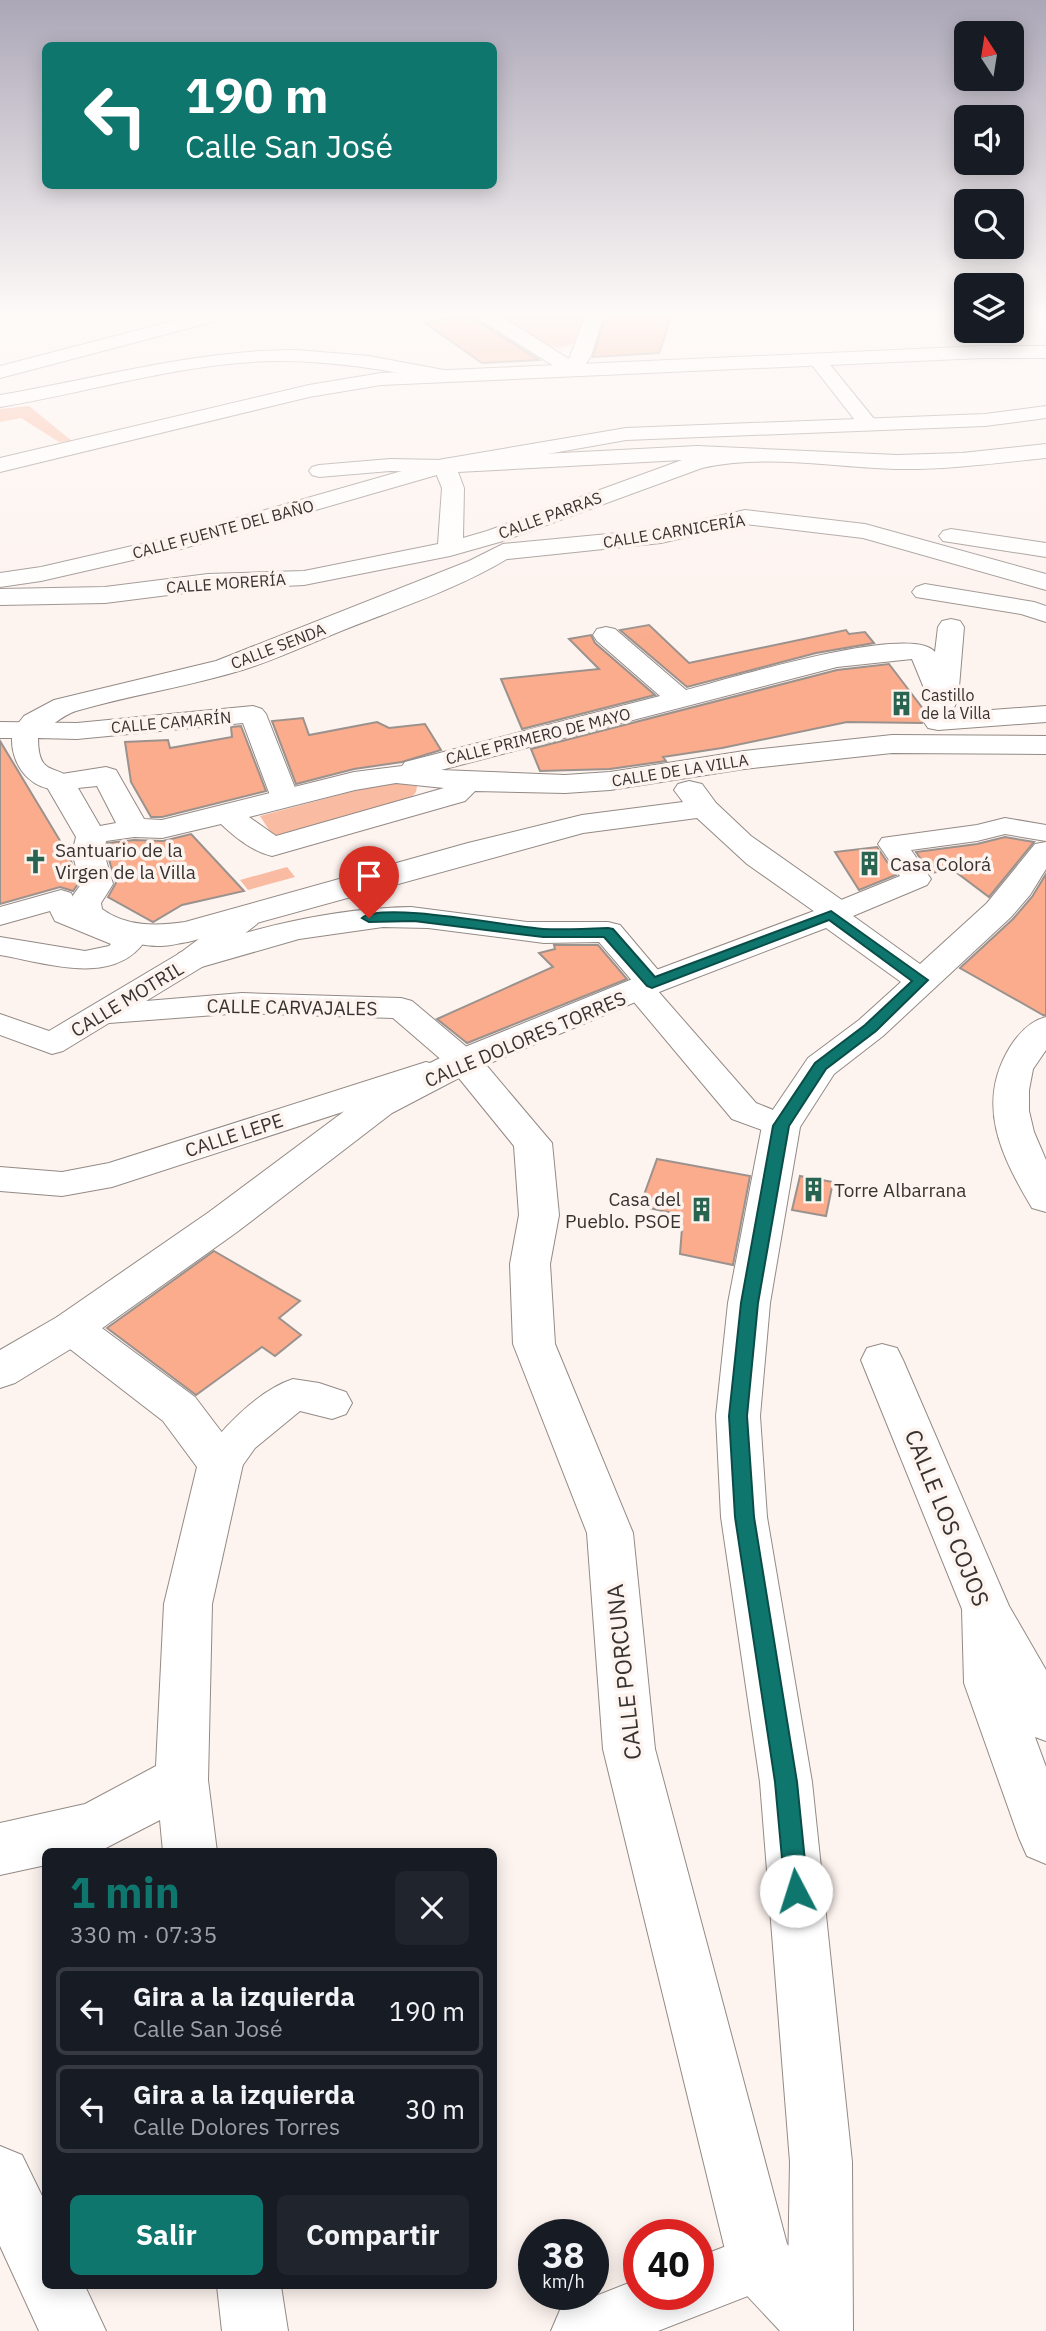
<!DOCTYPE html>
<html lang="es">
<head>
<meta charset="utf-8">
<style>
  body { margin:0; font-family:"IBM Plex Sans",sans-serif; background:#20242c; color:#f1f3f6; height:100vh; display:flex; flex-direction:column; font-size:26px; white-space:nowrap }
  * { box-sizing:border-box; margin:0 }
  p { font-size:23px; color:#9ea1a6 }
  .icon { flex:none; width:38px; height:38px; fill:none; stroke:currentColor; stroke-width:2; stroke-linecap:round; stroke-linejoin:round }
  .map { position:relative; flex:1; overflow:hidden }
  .panel { position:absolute; left:42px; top:1848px; width:455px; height:441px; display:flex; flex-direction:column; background:#171b24; border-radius:10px; box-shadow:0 4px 18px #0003 }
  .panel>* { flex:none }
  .banner { position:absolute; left:42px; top:42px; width:455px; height:147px; border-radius:10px; box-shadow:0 4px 18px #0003; background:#0f766e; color:#fff; overflow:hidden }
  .needle { width:46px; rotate:348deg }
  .tools { position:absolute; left:954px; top:21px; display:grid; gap:14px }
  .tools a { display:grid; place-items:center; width:70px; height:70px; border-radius:10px; background:#171b24; box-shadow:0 4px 18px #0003; font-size:35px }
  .speed { position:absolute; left:518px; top:2219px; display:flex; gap:14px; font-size:35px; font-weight:700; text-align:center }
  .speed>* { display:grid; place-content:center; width:91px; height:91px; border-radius:50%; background:#171b24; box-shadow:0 4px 18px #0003; line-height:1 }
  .speed small { font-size:18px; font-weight:400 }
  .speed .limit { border:10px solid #d22; background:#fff; color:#111 }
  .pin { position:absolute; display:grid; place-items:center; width:60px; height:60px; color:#fff; margin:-72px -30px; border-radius:50% 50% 50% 0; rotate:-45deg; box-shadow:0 0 7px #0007 }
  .pin .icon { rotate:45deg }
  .me { position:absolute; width:77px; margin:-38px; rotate:355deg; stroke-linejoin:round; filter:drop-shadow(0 0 5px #0008) }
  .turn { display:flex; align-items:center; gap:24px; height:147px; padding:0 28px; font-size:32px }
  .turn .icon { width:91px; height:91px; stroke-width:2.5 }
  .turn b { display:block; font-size:49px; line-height:60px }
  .round { display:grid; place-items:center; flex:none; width:74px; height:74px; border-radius:10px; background:#20242c }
  .headline { display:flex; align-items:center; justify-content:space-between; height:119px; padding:0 28px }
  h1 { font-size:42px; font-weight:700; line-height:52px; color:#0f766e }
  .action { display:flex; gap:14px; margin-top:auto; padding:14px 28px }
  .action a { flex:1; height:80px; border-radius:10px; background:#0f766e; color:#fff; font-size:28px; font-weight:700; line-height:80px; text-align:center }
  .action a+a { background:#20242c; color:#f1f3f6 }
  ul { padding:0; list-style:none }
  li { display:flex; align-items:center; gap:21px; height:88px; margin:0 14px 10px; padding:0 14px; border:4px solid #363941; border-radius:10px }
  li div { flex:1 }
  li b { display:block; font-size:26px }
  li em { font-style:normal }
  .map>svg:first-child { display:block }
  .green { fill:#f9bba2 }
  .building { fill:#faac8c; stroke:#9b928e; stroke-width:2 }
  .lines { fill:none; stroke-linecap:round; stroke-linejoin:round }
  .pedestrian-casing { stroke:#938a86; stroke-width:2 }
  .minor-casing { stroke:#938a86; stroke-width:2 }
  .tertiary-casing { stroke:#938a86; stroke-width:2 }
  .secondary-casing { stroke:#938a86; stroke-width:2 }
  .pedestrian { fill:#fff; fill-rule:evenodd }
  .minor { fill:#fff; fill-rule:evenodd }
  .tertiary { fill:#fff; fill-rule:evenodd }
  .secondary { fill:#fff; fill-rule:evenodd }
  .route { fill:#0f766e; stroke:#0a4d48; stroke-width:2 }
  .labels { text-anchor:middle; stroke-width:7; stroke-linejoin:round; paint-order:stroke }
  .far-street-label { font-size:16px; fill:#373331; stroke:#fdf3ef }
  .far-poi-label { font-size:16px; fill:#373331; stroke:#fdf3ef; text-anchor:start }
  .poi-label { font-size:19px; fill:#373331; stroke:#fdf3ef; text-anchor:start }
  .street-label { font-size:19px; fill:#373331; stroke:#fdf3ef }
  .near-street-label { font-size:23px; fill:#373331; stroke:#fdf3ef }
</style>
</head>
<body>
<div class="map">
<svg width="1046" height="2331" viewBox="0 0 1046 2331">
  <rect width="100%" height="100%" fill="#fdf3ef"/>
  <g class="green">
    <path d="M 492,315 L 588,315 L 576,342 C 549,360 515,329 492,315 Z"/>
    <polygon points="29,406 72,441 59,442 21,418 0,422 0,409"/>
    <polygon points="388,782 417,786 416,792 410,799 273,836 260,816"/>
    <polygon points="287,867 295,877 248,890 240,880"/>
  </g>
  <g class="building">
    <polygon points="469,315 474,315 478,321 539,360 482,363 424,322"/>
    <polygon points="606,315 672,315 659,353 593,357"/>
    <polygon points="649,625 689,663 846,630 849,634 865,632 874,643 816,653 687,687 620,630"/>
    <polygon points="591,635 595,643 655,695 522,729 501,679 599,669 569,639"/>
    <polygon points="889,664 927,714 922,723 847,722 722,748 663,757 666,761 610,769 540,771 531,749 837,670"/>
    <polygon points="303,718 309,735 377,722 389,728 425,724 441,750 402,762 354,769 296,784 272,721"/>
    <polygon points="241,726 266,791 162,817 151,817 131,782 125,742 168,740 170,748 232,737 231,727"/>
    <polygon points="0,741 65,849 71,848 69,854 78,884 73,891 60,887 0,904"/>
    <polygon points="191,834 244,891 182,905 153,922 108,897 116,883 107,853 108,843 134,840 163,841"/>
    <polygon points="1005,837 1034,842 989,897 953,870 930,873 916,852 977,844"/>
    <polygon points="877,847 896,875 859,890 835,852"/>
    <polygon points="1046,874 1046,1015 1043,1015 960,968 1013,919 1032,897"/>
    <polygon points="554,945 598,945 627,979 467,1043 437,1019 553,967 539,953 555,949"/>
    <polygon points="657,1159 750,1176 733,1265 680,1254 682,1228 669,1225 672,1213 640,1206"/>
    <polygon points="800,1176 833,1182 826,1216 792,1210"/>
    <polygon points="214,1251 300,1301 279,1318 301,1335 275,1356 262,1347 196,1395 107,1328"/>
  </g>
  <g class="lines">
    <defs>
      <g id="pedestrian">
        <polygon points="817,355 823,356 875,420 878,424 875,428 861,428 808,360"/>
        <polygon points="390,459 444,460 451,462 454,466 451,470 444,472 390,471 319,477 312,475 309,471 312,467 319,465"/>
        <path d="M 253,706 L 262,709 L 266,714 L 299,798 L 295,804 L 285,806 L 275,804 L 271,798 L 243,723 L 77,739 L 38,738 C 38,780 59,762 72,782 L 69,788 C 36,796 11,769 12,738 L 0,738 L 0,722 L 77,723 Z"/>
        <polygon points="1005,818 1046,825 1046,841 1005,834 977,841 911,850 931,879 927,885 841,921 830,924 819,921 815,915 819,909 900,876 878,844 882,838 977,825"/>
        <path d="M 61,890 L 71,893 L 79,910 L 141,935 L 145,941 C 113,987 47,963 0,955 L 0,937 L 85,951 L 109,946 L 111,944 L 55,921 L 50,911 L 0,925 L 0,907 Z"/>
        <polygon points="246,909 257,912 261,918 257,924 202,967 146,1001 242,993 401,998 412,1001 475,1054 479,1061 475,1068 463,1071 451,1068 393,1018 242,1013 109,1023 63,1051 52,1054 0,1035 0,1014 49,1031 180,953 235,912"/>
        <polygon points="639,979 650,982 756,1103 793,1118 798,1126 793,1134 781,1137 732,1119 623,989 628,982"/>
        <polygon points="426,1062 438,1065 443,1073 438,1081 112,1187 62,1196 0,1191 0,1167 62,1172 109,1163"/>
        <path d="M 293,1379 L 319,1383 L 346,1392 L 352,1403 L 346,1414 L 332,1419 L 300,1411 L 255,1448 L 235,1476 L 220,1481 L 205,1476 L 199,1464 C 216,1432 259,1390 293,1379 Z"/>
        <polygon points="760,2233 781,2241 789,2262 781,2283 658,2331 551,2331 560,2310 639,2279 639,2294 698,2294 698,2257"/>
      </g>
      <g id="minor">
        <polygon points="477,315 499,315 569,359 586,315 604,315 591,356 579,373 565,373 479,319"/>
        <path d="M 296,350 L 369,356 L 449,371 L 452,375 L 449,379 L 442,381 C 386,370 330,360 273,361 C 181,363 91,392 0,407 L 0,395 C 99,378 195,350 296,350 Z"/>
        <path d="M 1046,444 L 1046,458 C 996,463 946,470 895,469 C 832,467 764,454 702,468 L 503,541 L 450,556 L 304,585 L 208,590 L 105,603 L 0,605 L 0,589 L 105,587 L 208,574 L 304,571 L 438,544 L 442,488 L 433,466 L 436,461 L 444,459 L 697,446 L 897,455 L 962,453 ZM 682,460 L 487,531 L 463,538 L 464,488 L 458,472 Z"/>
        <path d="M 745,510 L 865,524 L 1046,574 L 1046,590 L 863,538 L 745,524 L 661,543 L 507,559 C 457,589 399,608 346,629 C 308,644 270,663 232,673 C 180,688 127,696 76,711 C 54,718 39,743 16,737 L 12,731 L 24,716 L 54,700 L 216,661 L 469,561 L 503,544 L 661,529 Z"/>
        <polygon points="951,529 1046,543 1046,557 943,541 939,536 943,531"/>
        <polygon points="925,584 1034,602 1046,606 1046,622 1021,614 916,597 912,592 916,587"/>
        <path d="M 951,619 L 960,621 L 964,627 L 958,699 L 953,710 L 943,712 L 933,710 L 912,659 L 837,667 L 441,770 L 565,775 L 610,772 L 744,751 L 892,735 L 1046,736 L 1046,754 L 892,753 L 744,769 L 610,790 L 565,793 L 475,791 L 465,801 L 272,856 C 252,851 236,838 221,824 L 162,838 L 134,837 L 106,841 L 104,853 L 113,884 L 101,903 L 102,909 C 126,927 157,926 185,922 L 468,843 L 582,815 L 683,802 L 674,790 L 678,784 L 689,781 L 702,784 L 716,803 L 751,836 L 849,905 L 853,912 L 849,919 L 837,922 L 825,919 L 747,864 L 697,818 L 583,833 L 188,942 C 179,943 170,946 161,946 C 141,947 61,932 69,903 C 71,897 78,889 81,884 L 72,853 L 76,837 L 44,782 L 49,776 L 106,767 L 116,770 L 144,819 L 162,820 L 354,772 L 402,766 L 405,762 L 660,696 L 597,641 L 593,635 L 597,629 L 606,627 L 615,629 L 686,690 C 725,680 912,622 935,652 L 938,627 L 942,621 ZM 396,783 L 444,788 L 276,836 L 249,817 L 355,790 ZM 97,786 L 116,823 L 100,826 L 78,788 Z"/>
        <polygon points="1046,706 1046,722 938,730 928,728 924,722 928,716 938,714"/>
        <path d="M 411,907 L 527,922 L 608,922 L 620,925 L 669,983 L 664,990 L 652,993 L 640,990 L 599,942 L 544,943 L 428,928 L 383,927 L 299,939 L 191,970 L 179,967 L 174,960 L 179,953 C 255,928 331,908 411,907 Z"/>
        <polygon points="463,1049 476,1053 552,1143 559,1215 550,1264 555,1344 633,1533 655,1749 787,2244 843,2304 853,2327 851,2331 780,2331 737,2285 728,2262 603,1749 587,1533 513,1344 510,1264 519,1215 514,1146 445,1061 450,1053"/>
        <polygon points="72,1312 87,1317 195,1397 236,1451 243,1464 212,1604 208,1780 217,1852 163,1852 160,1820 98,1852 46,1852 46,1865 0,1875 0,1823 85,1804 156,1766 164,1604 197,1467 163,1421 57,1339 51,1328 57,1317"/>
        <polygon points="882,1344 897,1348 903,1360 1009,1606 1046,1670 1046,1741 1035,1737 1046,1767 1046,1864 1027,1856 1019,1838 964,1683 962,1609 861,1360 867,1348"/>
        <polygon points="217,2286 281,2286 288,2331 222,2331"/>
      </g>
      <g id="tertiary">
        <polygon points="196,315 226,315 224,319 0,378 0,366"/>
        <polygon points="1046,406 1046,418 985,426 626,440 447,472 181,549 41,581 0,587 0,573 41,567 167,538 444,459 626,428 985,414"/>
        <polygon points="1046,842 1046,869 1030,895 1011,917 883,1036 834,1074 800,1127 770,1303 760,1416 767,1517 812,1782 852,2162 853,2331 787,2331 790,2162 760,1782 721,1517 716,1416 728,1303 762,1126 808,1058 859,1020 901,982 826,928 664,990 476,1069 392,1113 237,1232 87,1339 15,1383 0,1388 0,1350 57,1317 209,1212 366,1095 450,1053 640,976 830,905 842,908 920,964 987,903 1035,844"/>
        <path d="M 1046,1017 L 1046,1050 L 1033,1069 L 1029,1090 L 1029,1111 L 1034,1132 L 1046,1160 L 1046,1212 L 1032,1208 C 1001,1156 975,1104 1010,1047 C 1019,1033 1030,1021 1046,1017 Z"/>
        <polygon points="0,2146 22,2155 46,2204 46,2286 85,2286 106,2331 39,2331 0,2246"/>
      </g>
      <polygon id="secondary" points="982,346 1046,346 1046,358 982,358 381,385 309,397 0,472 0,458 309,385 381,373"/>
    </defs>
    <use href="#pedestrian" class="pedestrian-casing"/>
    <use href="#minor" class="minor-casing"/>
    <use href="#tertiary" class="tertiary-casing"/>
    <use href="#secondary" class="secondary-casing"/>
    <use href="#pedestrian" class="pedestrian"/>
    <use href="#minor" class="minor"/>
    <use href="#tertiary" class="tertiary"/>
    <use href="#secondary" class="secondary"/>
  </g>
  <linearGradient id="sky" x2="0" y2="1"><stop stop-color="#aca7b7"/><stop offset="0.49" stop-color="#fefaf8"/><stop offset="1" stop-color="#fefaf8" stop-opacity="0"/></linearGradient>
  <rect width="1046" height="641" fill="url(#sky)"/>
  <path class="route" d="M 831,911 L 928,980 L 876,1031 L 826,1069 L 789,1126 L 758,1303 L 747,1416 L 754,1517 L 797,1782 L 808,1891 L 804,1899 L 796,1902 L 788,1899 L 785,1891 L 775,1782 L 735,1517 L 729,1416 L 741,1303 L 773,1126 L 815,1063 L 865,1025 L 912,981 L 829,920 L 652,988 L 647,986 L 604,937 L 543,937 L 414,921 L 369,922 L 362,918 C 382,901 511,927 543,929 C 565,930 587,929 608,928 L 613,929 L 655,977 Z"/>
  <defs>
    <symbol id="building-bare" viewBox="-9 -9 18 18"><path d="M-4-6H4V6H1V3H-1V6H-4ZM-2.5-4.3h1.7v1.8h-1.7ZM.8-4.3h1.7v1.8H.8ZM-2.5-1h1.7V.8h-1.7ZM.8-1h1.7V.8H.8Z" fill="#28644f" stroke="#fdf3ef" stroke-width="2.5" paint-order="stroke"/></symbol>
    <symbol id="church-bare" viewBox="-9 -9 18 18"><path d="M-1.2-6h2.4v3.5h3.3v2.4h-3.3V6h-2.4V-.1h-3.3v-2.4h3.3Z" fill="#28644f" stroke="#fdf3ef" stroke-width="2.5" paint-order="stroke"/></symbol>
  </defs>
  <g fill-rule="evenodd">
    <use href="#building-bare" x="884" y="686" width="35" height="35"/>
    <use href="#church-bare" x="18" y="844" width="35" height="35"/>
    <use href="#building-bare" x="852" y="846" width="35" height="35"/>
    <use href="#building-bare" x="796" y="1172" width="35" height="35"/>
    <use href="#building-bare" x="684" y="1192" width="35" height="35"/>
  </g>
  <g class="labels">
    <g class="far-street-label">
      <text transform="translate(550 515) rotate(-20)" y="6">CALLE PARRAS</text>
      <text transform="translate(223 529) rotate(-15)" y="6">CALLE FUENTE DEL BAÑO</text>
      <text transform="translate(674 531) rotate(-9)" y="6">CALLE CARNICERÍA</text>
      <text transform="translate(226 583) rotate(-4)" y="6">CALLE MORERÍA</text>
      <text transform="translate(278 646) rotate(-21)" y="6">CALLE SENDA</text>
      <text transform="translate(171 722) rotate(-5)" y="6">CALLE CAMARÍN</text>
      <text transform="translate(538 736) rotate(-14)" y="6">CALLE PRIMERO DE MAYO</text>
      <text transform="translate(680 770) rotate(-9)" y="6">CALLE DE LA VILLA</text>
    </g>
    <g class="far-poi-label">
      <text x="921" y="701">Castillo<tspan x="921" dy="18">de la Villa</tspan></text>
    </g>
    <g class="poi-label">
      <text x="55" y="857">Santuario de la<tspan x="55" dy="22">Virgen de la Villa</tspan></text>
      <text x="890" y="871">Casa Colorá</text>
      <text x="834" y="1197">Torre Albarrana</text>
      <text x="681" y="1206" text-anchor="end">Casa del<tspan x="681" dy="22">Pueblo. PSOE</tspan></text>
    </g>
    <g class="street-label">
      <text transform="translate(127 999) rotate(-31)" y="7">CALLE MOTRIL</text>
      <text transform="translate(292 1007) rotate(1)" y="7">CALLE CARVAJALES</text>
      <text transform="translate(525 1039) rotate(-23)" y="7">CALLE DOLORES TORRES</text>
      <text transform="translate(234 1135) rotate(-18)" y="7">CALLE LEPE</text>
    </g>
    <g class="near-street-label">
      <text transform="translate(947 1518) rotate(68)" y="8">CALLE LOS COJOS</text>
      <text transform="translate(624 1672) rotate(-96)" y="8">CALLE PORCUNA</text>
    </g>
  </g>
</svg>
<div class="tools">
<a><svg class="needle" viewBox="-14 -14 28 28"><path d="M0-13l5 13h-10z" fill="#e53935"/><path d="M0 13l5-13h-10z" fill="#9ea1a6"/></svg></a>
<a><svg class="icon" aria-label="sound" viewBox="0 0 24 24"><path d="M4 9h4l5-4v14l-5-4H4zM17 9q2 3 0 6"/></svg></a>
<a><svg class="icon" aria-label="search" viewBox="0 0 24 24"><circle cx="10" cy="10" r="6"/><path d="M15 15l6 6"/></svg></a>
<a><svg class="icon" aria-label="layers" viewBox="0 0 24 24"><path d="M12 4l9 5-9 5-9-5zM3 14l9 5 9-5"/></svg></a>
</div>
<div class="speed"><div>38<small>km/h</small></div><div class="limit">40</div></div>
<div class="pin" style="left:369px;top:918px;background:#d93025"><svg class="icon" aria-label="arrive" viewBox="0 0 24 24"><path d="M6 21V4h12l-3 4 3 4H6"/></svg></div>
<svg class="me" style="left:796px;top:1891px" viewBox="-20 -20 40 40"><circle r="19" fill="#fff"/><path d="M0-13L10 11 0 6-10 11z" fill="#0f766e"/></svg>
<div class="banner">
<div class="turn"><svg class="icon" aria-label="left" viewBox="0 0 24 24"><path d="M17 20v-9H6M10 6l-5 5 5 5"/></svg><div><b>190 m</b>Calle San José</div></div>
</div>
<section class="panel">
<div class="headline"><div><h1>1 min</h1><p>330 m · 07:35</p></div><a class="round"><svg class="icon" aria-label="close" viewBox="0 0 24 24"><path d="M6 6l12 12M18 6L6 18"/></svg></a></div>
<ul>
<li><svg class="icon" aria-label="left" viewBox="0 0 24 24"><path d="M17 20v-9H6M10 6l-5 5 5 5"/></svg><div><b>Gira a la izquierda</b><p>Calle San José</p></div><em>190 m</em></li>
<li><svg class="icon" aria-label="left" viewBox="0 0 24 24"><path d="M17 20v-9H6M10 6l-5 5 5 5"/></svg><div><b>Gira a la izquierda</b><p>Calle Dolores Torres</p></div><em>30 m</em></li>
</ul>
<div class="action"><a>Salir</a><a>Compartir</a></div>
</section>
</div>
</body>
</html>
